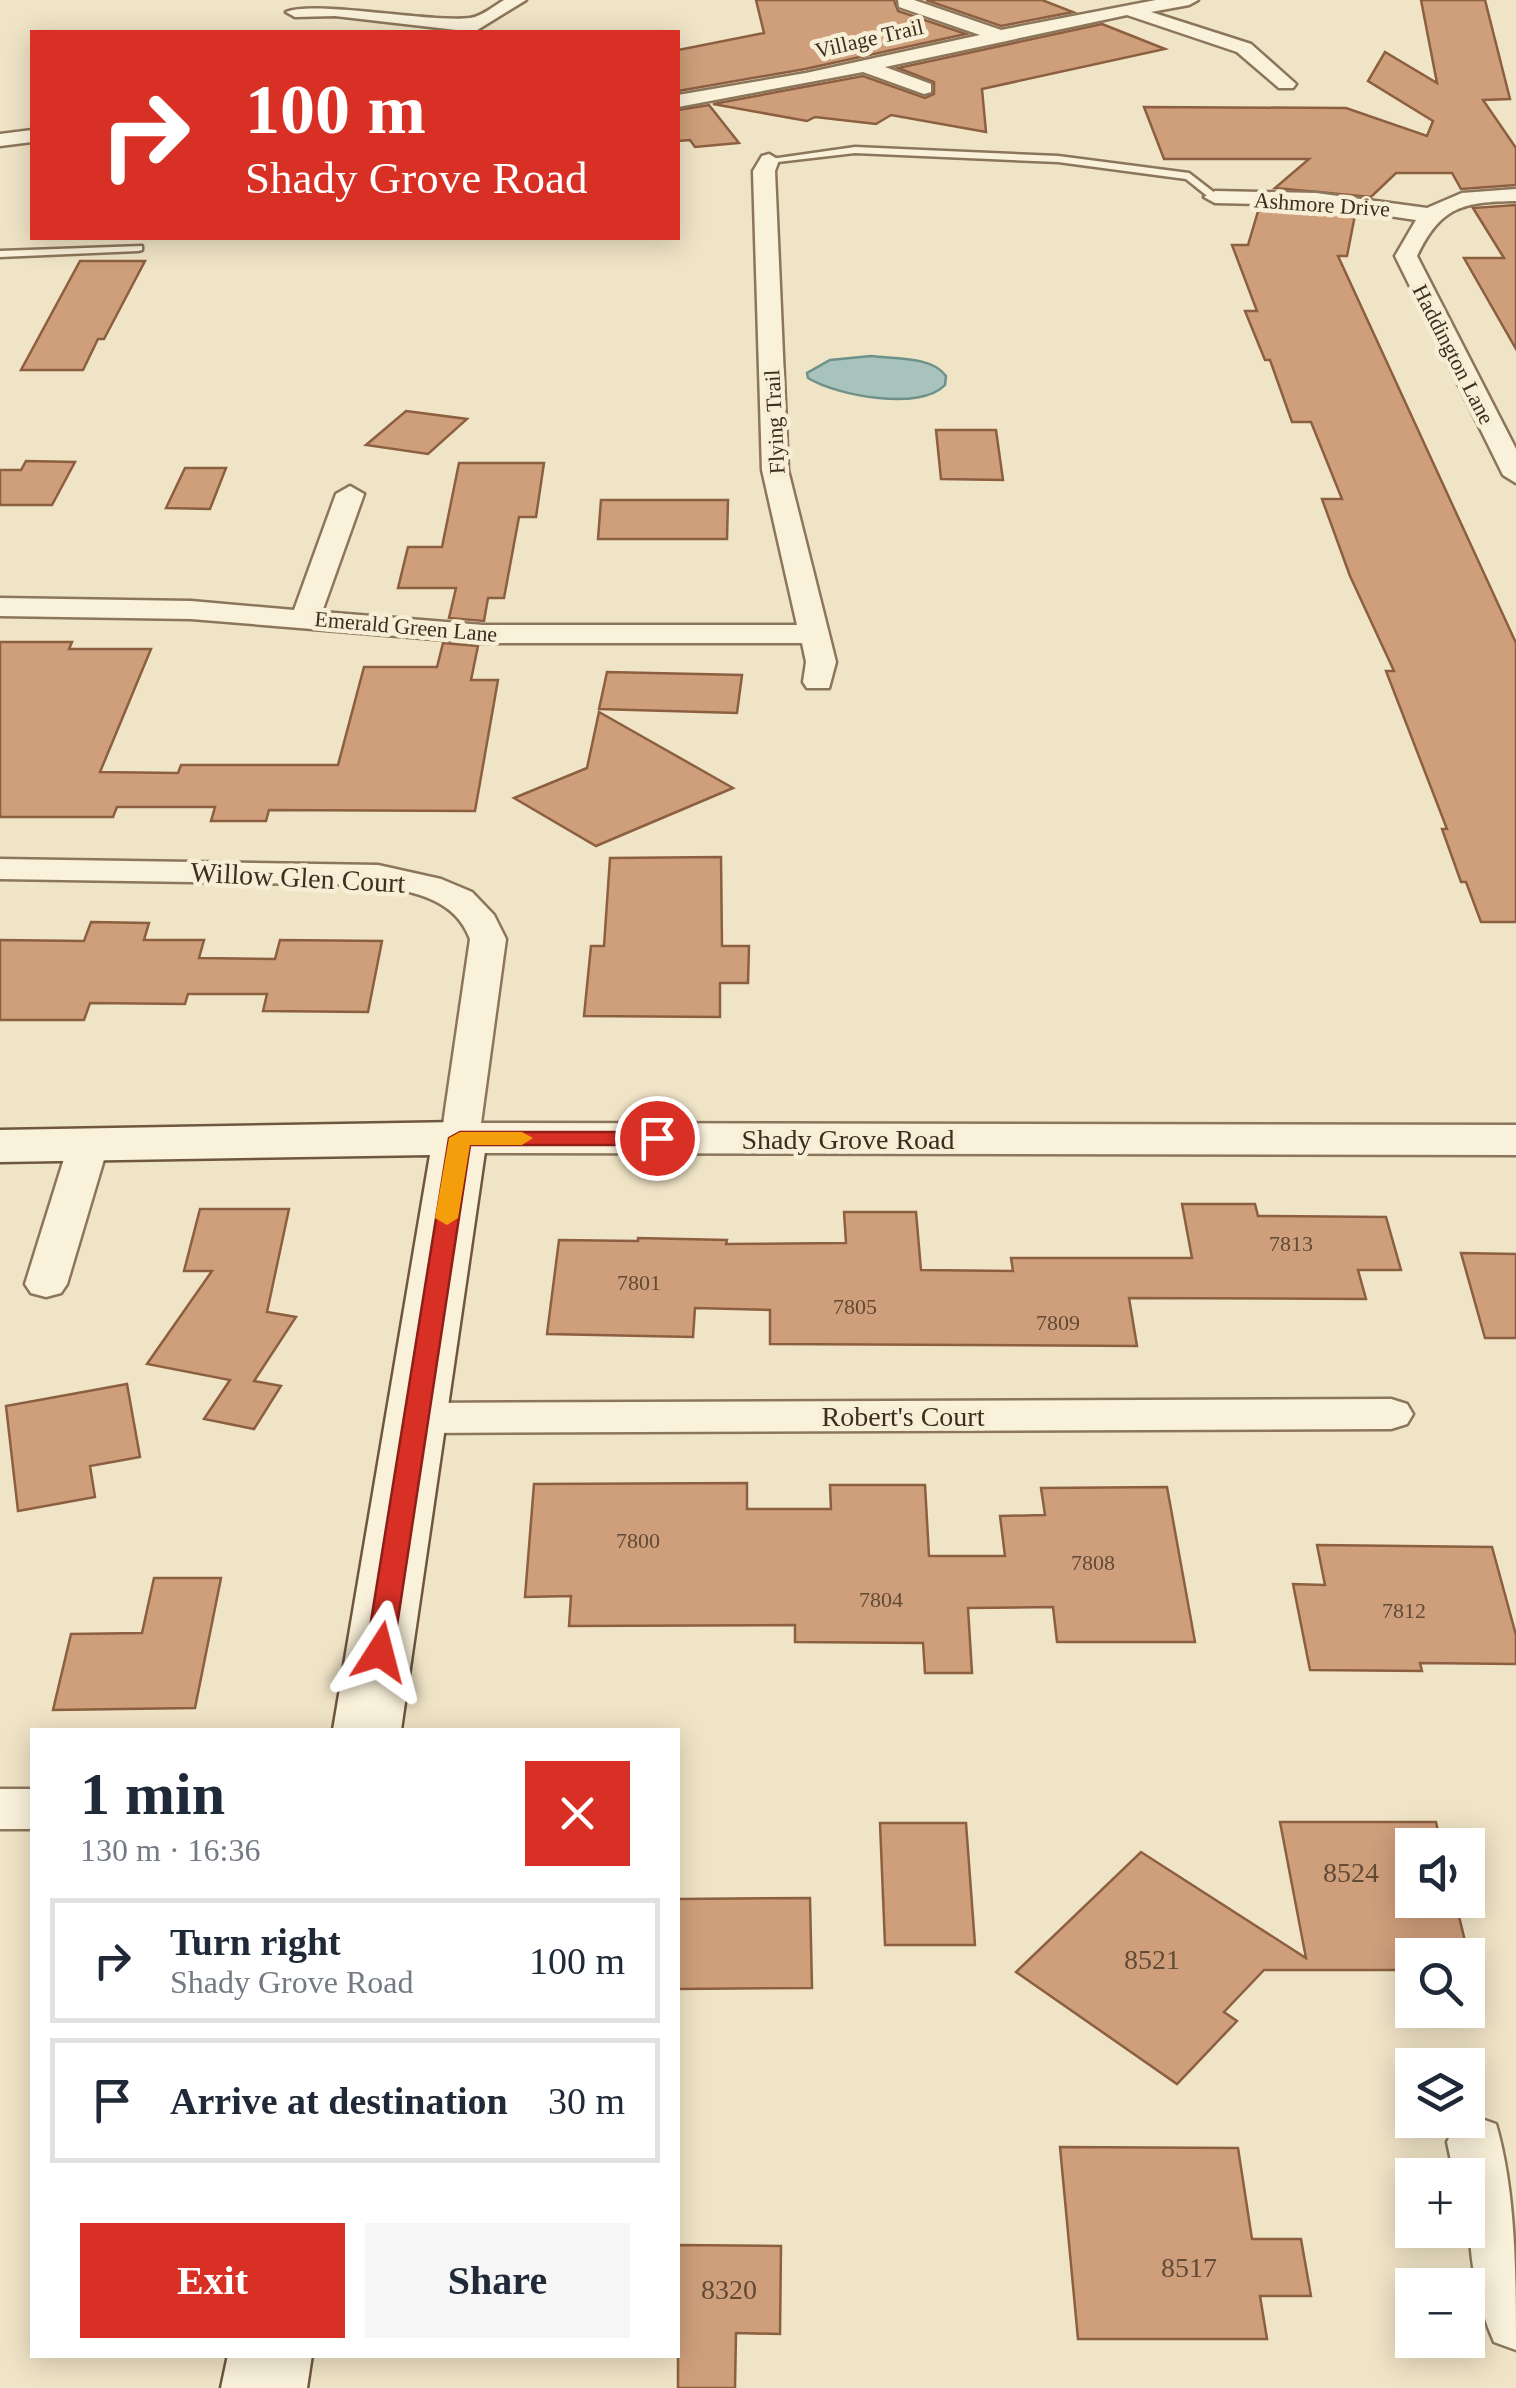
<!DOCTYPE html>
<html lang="en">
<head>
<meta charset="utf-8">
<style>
  body { margin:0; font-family:"Times New Roman",serif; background:#f6f6f7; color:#1f2937; height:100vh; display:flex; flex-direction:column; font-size:38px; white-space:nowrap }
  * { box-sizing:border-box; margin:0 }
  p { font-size:32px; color:#747a83 }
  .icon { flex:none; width:55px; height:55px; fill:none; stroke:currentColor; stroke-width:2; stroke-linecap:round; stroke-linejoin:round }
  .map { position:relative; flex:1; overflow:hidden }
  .panel { position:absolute; left:30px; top:1728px; width:650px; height:630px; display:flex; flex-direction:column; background:#fff; border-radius:0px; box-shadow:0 5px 25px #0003 }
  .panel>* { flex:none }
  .hud { position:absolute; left:30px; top:30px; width:650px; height:210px; border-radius:0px; box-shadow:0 5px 25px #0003; background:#d93025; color:#fff; overflow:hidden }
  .tools { position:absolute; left:1395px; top:1828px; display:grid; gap:20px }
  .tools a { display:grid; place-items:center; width:90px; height:90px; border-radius:0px; background:#fff; box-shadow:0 5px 25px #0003; font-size:50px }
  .pin { position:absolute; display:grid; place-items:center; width:85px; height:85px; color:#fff; margin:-42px; border:5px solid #fff; border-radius:50%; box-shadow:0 2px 10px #0007 }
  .me { position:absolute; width:110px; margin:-55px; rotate:9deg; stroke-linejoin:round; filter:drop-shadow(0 0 8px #0008) }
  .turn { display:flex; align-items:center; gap:35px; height:210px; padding:0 50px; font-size:45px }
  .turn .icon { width:130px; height:130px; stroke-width:2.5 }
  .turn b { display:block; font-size:70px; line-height:85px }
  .round { display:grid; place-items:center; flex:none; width:105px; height:105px; border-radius:0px; background:#f6f6f7 }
  .overview { display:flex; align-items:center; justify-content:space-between; height:170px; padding:0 50px }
  h1 { font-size:60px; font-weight:700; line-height:75px }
  .primary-button { display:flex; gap:20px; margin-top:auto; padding:20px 50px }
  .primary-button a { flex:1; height:115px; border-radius:0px; background:#d93025; color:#fff; font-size:40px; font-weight:700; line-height:115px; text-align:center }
  .primary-button a+a { background:#f6f6f7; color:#1f2937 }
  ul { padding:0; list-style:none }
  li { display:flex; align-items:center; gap:30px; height:125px; margin:0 20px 15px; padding:0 30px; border:5px solid #e0e1e3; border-radius:0px }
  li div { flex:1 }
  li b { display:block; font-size:38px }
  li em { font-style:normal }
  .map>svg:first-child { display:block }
  .water { fill:#a8c3bc; stroke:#6e928a; stroke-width:2.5 }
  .building { fill:#cf9f7b; stroke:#8c5f40; stroke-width:2.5 }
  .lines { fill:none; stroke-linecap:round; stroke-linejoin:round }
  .service-casing { stroke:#8c765b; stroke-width:5 }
  .minor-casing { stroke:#8c765b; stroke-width:5 }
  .tertiary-casing { stroke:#8c765b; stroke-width:5 }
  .secondary-casing { stroke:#6e573e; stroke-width:5 }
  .service { fill:#faf1da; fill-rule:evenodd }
  .minor { fill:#faf1da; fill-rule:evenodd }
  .tertiary { fill:#faf1da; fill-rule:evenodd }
  .secondary { fill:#faf1da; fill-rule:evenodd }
  .route { fill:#d93025; stroke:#8d1f18; stroke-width:2.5 }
  .slow { fill:#f59e0b }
  .labels { text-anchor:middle; stroke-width:9; stroke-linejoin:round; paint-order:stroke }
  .far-street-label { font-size:22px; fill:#3c2d1f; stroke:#f7eed6 }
  .number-label { font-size:22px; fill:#614a36 }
  .street-label { font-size:28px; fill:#3c2d1f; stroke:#f7eed6 }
  .near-number-label { font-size:28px; fill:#614a36 }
</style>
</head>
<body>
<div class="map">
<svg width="1516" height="2388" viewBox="0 0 1516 2388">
  <rect width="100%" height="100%" fill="#f0e4c6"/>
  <path class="water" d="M 871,356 C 894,359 932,356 946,376 L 945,385 C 921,411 837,396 808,378 L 807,373 L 830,360 Z"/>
  <g class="building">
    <polygon points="756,0 894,0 898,11 966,34 805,69 678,91 678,50 764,33"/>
    <polygon points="926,0 1042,0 1073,12 1001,26"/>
    <polygon points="1421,0 1485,0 1510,99 1483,100 1516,148 1516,185 1461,189 1452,173 1396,173 1371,197 1275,188 1309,159 1164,159 1144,107 1346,108 1427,136 1433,121 1368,81 1385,52 1437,83"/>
    <polygon points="1102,24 1165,49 982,89 986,132 891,115 876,124 815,117 807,121 713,104 863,76 925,98 934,94 934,82 898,68"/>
    <polygon points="709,105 739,143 695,147 690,140 678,141 678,110"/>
    <polygon points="1516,205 1516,349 1464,258 1504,258 1473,208"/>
    <polygon points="1259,208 1316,209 1355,215 1347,256 1338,256 1516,643 1516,922 1481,922 1466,882 1461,882 1442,829 1447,829 1386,671 1394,671 1350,576 1322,499 1342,499 1311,422 1292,422 1270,360 1265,360 1245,311 1257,311 1232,245 1248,245"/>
    <polygon points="80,261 145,261 104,339 98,339 83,370 21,370"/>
    <polygon points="406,411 467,419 428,454 366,445"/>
    <polygon points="936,430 996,430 1003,480 941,479"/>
    <polygon points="26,461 75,462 52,505 0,505 0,470 21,470"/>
    <polygon points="459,463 544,463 536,517 519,517 504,598 488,598 484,621 449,618 456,588 398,588 408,547 442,547"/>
    <polygon points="185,468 226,468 210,509 166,508"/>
    <polygon points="601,500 728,500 727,539 598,539"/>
    <polygon points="0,642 72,642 69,649 151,649 100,772 178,773 181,765 338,765 364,667 437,667 443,643 478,646 471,680 498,680 475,811 269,810 266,821 211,821 215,807 117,807 113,817 0,817"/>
    <polygon points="607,672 742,675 737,713 599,709"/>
    <polygon points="599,712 733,788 596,846 514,798 587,768"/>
    <polygon points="721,857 722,946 749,946 748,983 720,983 720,1017 584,1016 591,946 604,946 610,858"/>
    <polygon points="91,922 149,923 144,940 204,940 199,958 275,959 280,940 382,941 368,1012 263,1011 267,994 188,994 185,1004 90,1003 84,1020 0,1020 0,940 84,941"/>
    <polygon points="1182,1204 1255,1204 1258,1216 1386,1217 1401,1270 1358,1270 1366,1299 1129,1298 1137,1346 770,1344 770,1310 695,1308 693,1337 547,1334 559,1240 638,1241 638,1238 727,1240 726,1244 846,1243 844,1212 916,1212 921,1270 1013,1271 1011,1258 1192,1258"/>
    <polygon points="200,1209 289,1209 267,1312 296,1317 254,1381 281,1386 254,1429 204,1419 230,1380 147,1364 212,1271 184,1271"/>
    <polygon points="1461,1253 1516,1254 1516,1338 1485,1338"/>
    <polygon points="127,1384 140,1457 90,1466 95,1497 18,1511 6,1406"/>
    <polygon points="747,1483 747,1509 831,1509 830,1485 925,1485 929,1556 1005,1556 1000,1516 1045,1515 1041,1488 1167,1487 1195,1642 1057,1642 1053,1607 968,1608 972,1673 925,1673 923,1643 795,1642 795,1625 569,1626 571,1596 525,1597 534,1484"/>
    <polygon points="1317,1545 1492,1547 1516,1635 1516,1664 1420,1663 1422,1671 1310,1670 1293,1584 1325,1585"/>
    <polygon points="154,1578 221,1578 195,1708 53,1710 71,1634 142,1633"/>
    <polygon points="1280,1822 1436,1822 1441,1845 1412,1845 1412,1900 1455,1900 1472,1970 1468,1970 1468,1955 1412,1955 1412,1970 1264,1970 1224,2012 1237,2021 1177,2084 1016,1972 1141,1852 1306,1958"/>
    <polygon points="880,1823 966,1823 975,1945 885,1945"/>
    <polygon points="810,1898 812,1988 678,1989 678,1899"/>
    <polygon points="1060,2147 1238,2148 1252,2239 1301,2239 1311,2296 1260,2296 1267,2339 1078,2339"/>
    <polygon points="678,2245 781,2246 780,2334 736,2333 735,2388 678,2388"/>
  </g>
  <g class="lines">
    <defs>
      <g id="service">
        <polygon points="855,147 1058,156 1189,173 1220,197 1211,199 1186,179 1058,162 855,153 769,163 764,160"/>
        <polygon points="142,246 142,250 138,251 0,257 0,251"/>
      </g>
      <g id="minor">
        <path d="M 504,0 L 526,0 L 474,32 L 335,16 L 295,17 L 286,12 C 314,0 431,23 470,18 C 481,17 494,6 504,0 Z"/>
        <polygon points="898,0 914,0 1001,30 1156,0 1198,0 1189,5 1151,12 1251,44 1296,84 1293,88 1279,88 1237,52 1127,15 885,67 931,84 931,92 924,94 863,72 678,107 678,95 806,73 980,35 899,7"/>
        <polygon points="32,130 32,142 0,146 0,134"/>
        <polygon points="769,154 779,160 775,171 788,470 836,662 829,688 807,688 803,682 806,662 802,643 483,643 191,619 0,616 0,598 191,601 294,610 336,494 350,486 364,494 322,612 483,625 797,625 762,470 753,171 762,156"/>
        <path d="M 1516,189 L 1516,201 C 1463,202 1441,206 1417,256 L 1516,449 L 1516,483 L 1503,475 L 1395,256 L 1416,220 L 1316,205 L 1215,203 L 1204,197 L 1215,191 L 1316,193 L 1427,208 L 1462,193 Z"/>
        <path d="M 0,859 L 378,865 L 441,879 L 472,892 L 494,915 L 506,939 L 479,1138 L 474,1146 L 460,1150 L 446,1146 L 441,1138 L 470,939 C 455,899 416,893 378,885 L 0,879 Z"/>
        <polygon points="88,1134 102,1138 108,1146 67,1284 61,1293 46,1297 31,1293 25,1284 68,1146 74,1138"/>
        <polygon points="1391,1399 1407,1404 1413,1414 1407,1424 1391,1429 416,1433 400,1428 394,1418 400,1408 416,1403"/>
        <rect x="0" y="1789" width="32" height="40"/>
        <path d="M 1476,2117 L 1496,2124 C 1516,2192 1516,2277 1516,2350 L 1494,2342 C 1470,2288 1468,2231 1468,2175 L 1454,2175 L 1447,2142 L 1456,2124 Z"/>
      </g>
      <polygon id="tertiary" points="460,1123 1516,1125 1516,1155 460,1153 443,1148 436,1138 443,1128"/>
      <g id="secondary">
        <polygon points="460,1122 479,1127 487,1138 401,1730 333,1730 430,1155 0,1162 0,1130"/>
        <polygon points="228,2355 312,2355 307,2388 221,2388"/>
      </g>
    </defs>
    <use href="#service" class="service-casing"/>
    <use href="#minor" class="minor-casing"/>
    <use href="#tertiary" class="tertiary-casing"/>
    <use href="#secondary" class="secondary-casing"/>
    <use href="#service" class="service"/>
    <use href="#minor" class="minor"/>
    <use href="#tertiary" class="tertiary"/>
    <use href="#secondary" class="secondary"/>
  </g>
  <polygon class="route" points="460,1132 657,1132 668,1138 657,1145 470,1145 393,1652 389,1659 370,1659 366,1652 449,1138"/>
  <polygon class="slow" points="460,1132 522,1132 533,1138 522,1145 470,1145 458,1218 447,1225 435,1218 449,1138"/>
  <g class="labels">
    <g class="far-street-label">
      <text transform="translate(869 38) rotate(-13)" y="8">Village Trail</text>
      <text transform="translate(1322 204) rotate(4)" y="8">Ashmore Drive</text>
      <text transform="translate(1454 354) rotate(63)" y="8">Haddington Lane</text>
      <text transform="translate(774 422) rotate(-93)" y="8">Flying Trail</text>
      <text transform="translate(406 626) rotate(5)" y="8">Emerald Green Lane</text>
    </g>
    <g class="number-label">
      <text x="1291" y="1251">7813</text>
      <text x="639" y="1290">7801</text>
      <text x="855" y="1314">7805</text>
      <text x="1058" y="1330">7809</text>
      <text x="638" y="1548">7800</text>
      <text x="1093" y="1570">7808</text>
      <text x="881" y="1607">7804</text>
      <text x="1404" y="1618">7812</text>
    </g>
    <g class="street-label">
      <text transform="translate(298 877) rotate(3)" y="10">Willow Glen Court</text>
      <text x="848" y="1149">Shady Grove Road</text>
      <text x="903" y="1426">Robert's Court</text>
    </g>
    <g class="near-number-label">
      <text x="1351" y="1882">8524</text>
      <text x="1152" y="1969">8521</text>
      <text x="1189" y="2277">8517</text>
      <text x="729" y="2299">8320</text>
    </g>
  </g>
</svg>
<div class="tools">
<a><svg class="icon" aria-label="sound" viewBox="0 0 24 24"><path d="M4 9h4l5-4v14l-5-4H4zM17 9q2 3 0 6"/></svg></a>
<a><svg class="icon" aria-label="search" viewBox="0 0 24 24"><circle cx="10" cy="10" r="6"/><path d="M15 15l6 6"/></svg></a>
<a><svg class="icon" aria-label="layers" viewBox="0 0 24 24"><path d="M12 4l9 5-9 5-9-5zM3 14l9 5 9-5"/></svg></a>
<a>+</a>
<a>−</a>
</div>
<div class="pin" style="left:657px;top:1138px;background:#d93025"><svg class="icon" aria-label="arrive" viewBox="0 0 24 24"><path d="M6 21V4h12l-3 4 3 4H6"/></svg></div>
<svg class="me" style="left:380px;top:1652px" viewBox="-20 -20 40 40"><path d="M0-17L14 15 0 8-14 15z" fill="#d93025" stroke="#fff" stroke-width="4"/></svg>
<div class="hud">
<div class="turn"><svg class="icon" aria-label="right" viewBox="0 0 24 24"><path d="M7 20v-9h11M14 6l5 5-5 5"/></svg><div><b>100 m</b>Shady Grove Road</div></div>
</div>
<section class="panel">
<div class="overview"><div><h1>1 min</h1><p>130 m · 16:36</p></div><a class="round" style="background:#d93025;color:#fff"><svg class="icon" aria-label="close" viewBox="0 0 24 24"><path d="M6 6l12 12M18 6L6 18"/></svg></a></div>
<ul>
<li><svg class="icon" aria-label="right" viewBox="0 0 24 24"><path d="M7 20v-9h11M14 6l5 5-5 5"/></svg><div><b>Turn right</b><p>Shady Grove Road</p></div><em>100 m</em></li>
<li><svg class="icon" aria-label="arrive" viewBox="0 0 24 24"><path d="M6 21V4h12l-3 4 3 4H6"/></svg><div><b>Arrive at destination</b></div><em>30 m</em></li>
</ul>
<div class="primary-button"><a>Exit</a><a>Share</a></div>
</section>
</div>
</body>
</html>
